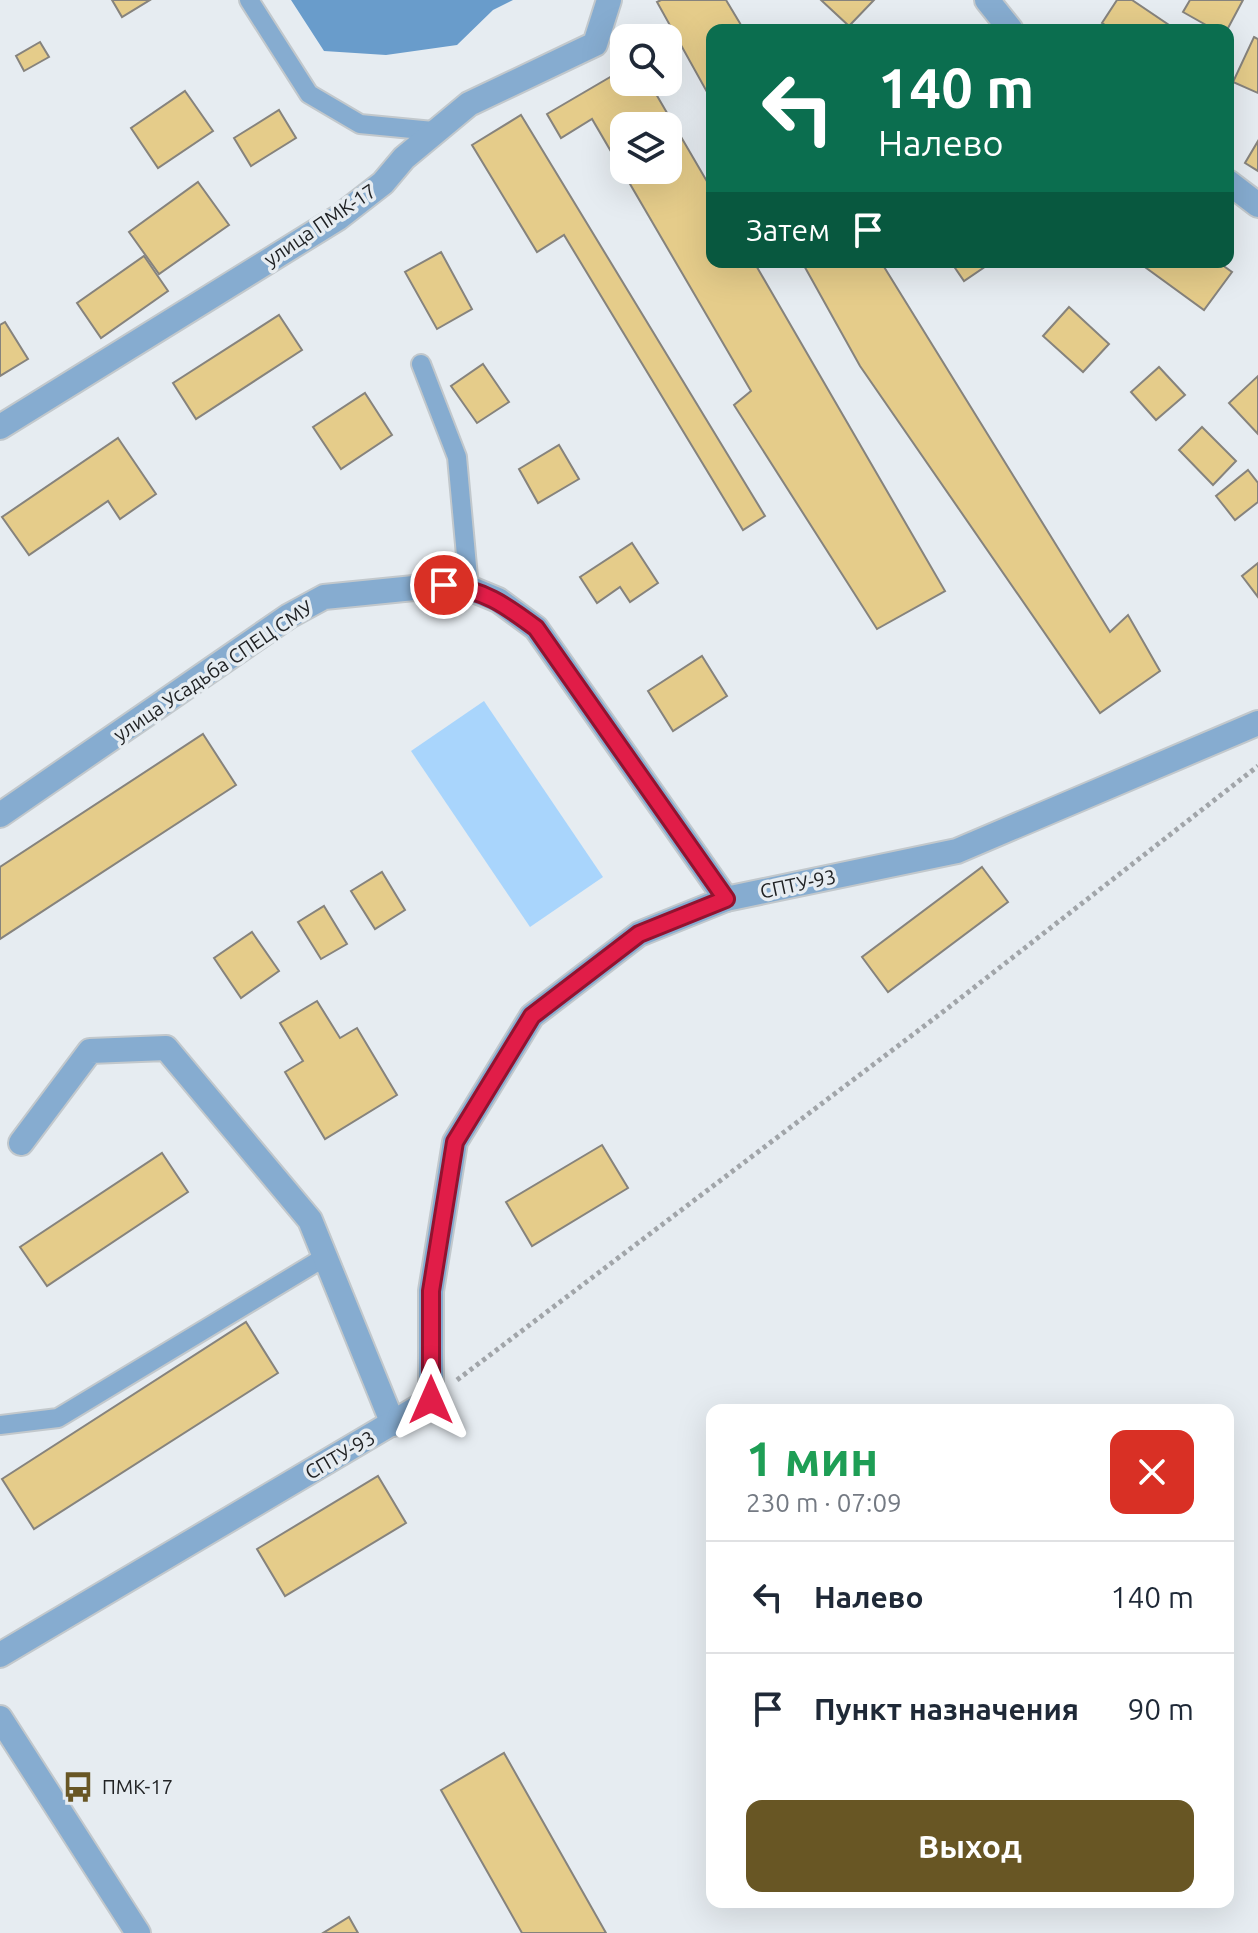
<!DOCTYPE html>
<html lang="ru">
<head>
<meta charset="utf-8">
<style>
  body { margin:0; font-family:Ubuntu,sans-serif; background:#f6f6f7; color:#1f2937; height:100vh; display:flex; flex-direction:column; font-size:30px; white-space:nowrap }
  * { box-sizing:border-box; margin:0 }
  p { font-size:26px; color:#747a83 }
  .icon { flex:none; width:44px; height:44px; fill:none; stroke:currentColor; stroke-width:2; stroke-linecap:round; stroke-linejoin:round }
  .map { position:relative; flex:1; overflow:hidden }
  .drawer { position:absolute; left:706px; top:1404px; width:528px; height:504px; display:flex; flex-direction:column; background:#fff; border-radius:16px; box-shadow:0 8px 32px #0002 }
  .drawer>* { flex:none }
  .guide { position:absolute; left:706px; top:24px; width:528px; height:244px; border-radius:16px; box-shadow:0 8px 32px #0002; background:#0b6e4f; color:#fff; overflow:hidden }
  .fabs { position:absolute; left:610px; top:24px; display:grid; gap:16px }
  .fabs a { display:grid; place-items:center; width:72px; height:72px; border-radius:16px; background:#fff; box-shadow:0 8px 32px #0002; font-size:40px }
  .pin { position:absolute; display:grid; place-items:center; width:68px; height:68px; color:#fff; margin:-34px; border:4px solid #fff; border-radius:50%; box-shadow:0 2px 8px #0007 }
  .me { position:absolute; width:88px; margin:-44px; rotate:0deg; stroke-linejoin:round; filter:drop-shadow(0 0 6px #0008) }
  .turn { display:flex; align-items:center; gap:28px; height:168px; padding:0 40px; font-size:36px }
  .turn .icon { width:104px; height:104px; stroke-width:2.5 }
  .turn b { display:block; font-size:56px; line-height:68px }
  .then { display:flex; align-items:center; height:76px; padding:0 40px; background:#0003; gap:16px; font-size:30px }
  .round { display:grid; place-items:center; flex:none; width:84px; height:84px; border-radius:16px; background:#f6f6f7 }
  .overview { display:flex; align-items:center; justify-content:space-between; height:136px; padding:0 40px }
  h1 { font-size:48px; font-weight:700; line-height:60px; color:#1e9e55 }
  .primary-button { display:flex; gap:16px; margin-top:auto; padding:16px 40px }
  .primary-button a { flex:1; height:92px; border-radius:16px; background:#685624; color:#fff; font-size:32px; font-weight:700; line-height:92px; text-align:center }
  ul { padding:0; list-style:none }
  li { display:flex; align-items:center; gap:24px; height:112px; padding:0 40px; border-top:2px solid #e0e1e3 }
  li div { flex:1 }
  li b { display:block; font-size:30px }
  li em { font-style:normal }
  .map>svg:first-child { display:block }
  .green { fill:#a9d5fc }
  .water { fill:#699ccb }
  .building { fill:#e5cc8a; stroke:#86837d; stroke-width:2; fill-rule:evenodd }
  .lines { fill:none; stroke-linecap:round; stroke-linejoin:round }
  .service-casing { stroke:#c2c8cc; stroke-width:22 }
  .minor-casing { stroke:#c2c8cc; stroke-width:28 }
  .tertiary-casing { stroke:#c2c8cc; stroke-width:28 }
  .path { stroke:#a1a5a9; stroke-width:5; stroke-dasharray:4 4; stroke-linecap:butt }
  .service { stroke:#86acd0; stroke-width:18 }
  .minor { stroke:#86acd0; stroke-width:24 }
  .tertiary { stroke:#86acd0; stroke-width:24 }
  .route-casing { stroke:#92132f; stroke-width:20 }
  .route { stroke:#e11d48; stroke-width:14 }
  .labels { text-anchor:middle; stroke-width:7; stroke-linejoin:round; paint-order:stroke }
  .street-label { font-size:20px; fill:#202224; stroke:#e6ecf1 }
  .poi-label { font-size:20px; fill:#202224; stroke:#e6ecf1; text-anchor:start }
</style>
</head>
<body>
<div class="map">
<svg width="1258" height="1933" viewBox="0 0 1258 1933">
  <rect width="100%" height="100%" fill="#e6ecf1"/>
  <polygon class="green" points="484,701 603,877 530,927 411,751"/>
  <polygon class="water" points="291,0 513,0 493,10 457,45 386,55 324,51"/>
  <g class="building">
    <polygon points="112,0 150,0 122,17"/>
    <polygon points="661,0 726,0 744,30 712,30 712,101 657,2"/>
    <polygon points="821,0 874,0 849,26"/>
    <polygon points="1117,0 1132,0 1169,25 1165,30 1113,30 1102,23"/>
    <polygon points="1190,0 1243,0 1227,30 1215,30 1183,12"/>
    <polygon points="1254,37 1258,39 1258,93 1233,82"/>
    <polygon points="40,42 49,57 24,71 16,56"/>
    <path d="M 624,69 L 624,82 L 649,82 L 712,190 L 712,262 L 754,262 L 945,591 L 877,629 L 734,405 L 751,391 L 592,119 L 561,138 L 547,114 ZM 624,126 L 668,126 L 668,170 L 624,170 Z"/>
    <polygon points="185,91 213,131 158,168 131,128"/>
    <polygon points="279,110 296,138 251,166 234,138"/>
    <polygon points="521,115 765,516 743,530 564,235 537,252 472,145"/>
    <polygon points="1258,141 1258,171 1245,163"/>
    <polygon points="198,182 229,225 159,274 129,232"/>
    <polygon points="441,252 472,309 437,329 405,272"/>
    <polygon points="144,256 168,291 101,338 77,303"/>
    <polygon points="802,262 881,262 1110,632 1128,615 1160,671 1100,713 860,366"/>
    <polygon points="951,262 992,262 964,281"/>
    <polygon points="1138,262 1218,262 1232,272 1204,310"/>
    <polygon points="1069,307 1109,344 1083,372 1043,336"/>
    <polygon points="279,315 302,350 196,419 173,383"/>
    <polygon points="5,322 28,359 0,376 0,325"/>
    <polygon points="483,364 509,402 477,423 451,386"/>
    <polygon points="1159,367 1185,395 1156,420 1131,392"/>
    <polygon points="1258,376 1258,434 1229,403"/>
    <polygon points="365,393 392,435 341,469 313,427"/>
    <polygon points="1202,427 1236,461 1213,485 1179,450"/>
    <polygon points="118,438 156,494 120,519 108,501 29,555 2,517"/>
    <polygon points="559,445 579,479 538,503 519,469"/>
    <polygon points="1248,470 1258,483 1258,502 1235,520 1216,496"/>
    <polygon points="632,543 658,583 630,602 620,587 597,603 580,577"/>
    <polygon points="1258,563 1258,597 1242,576"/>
    <polygon points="702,656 727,696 673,731 648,691"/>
    <polygon points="203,734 236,785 0,939 0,867"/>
    <polygon points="982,867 1008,902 888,992 862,957"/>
    <polygon points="382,872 405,910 375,929 351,891"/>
    <polygon points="324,906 347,944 321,959 298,922"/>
    <polygon points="252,932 279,971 241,998 214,958"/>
    <polygon points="317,1001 340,1038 357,1028 397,1095 325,1139 285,1072 303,1061 280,1023"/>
    <polygon points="602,1145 628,1188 532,1246 506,1202"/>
    <polygon points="162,1153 188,1192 47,1286 20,1247"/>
    <polygon points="246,1322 278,1373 34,1529 2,1479"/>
    <polygon points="378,1476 406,1523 285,1596 257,1549"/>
    <polygon points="504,1753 606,1933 522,1933 441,1790"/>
    <polygon points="349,1917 358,1933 323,1933"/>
  </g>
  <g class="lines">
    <defs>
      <g id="service">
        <polyline points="249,0 309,94 360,124 433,131"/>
        <polyline points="421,364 457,457 469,588"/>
        <polyline points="0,1425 58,1418 325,1257"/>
      </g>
      <g id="minor">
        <polyline points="987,0 1011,30"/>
        <polyline points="1228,182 1258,205"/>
        <polyline points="0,427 338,218 383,183 404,158 469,104 595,44 609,0"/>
        <polyline points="0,815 289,616 324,597 444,585 469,588 498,600 536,628 726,899"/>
        <polyline points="21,1143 90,1051 166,1048 310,1220 393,1424"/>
        <polyline points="0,1655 431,1400 431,1291 455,1142 532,1016 639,934 726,899 957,851 1258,723"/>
      </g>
      <polyline id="tertiary" points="0,1718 138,1933"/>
    </defs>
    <use href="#service" class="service-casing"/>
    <use href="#minor" class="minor-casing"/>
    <use href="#tertiary" class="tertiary-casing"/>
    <polyline class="path" points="457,1380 944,1011 1258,766"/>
    <use href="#service" class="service"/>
    <use href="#minor" class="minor"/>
    <use href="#tertiary" class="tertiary"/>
  </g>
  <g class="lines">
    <defs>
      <path id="route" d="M 431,1400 L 431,1291 L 455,1142 L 532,1016 L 639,934 L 726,899 L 536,628 C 504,604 484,590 444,585"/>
    </defs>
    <use href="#route" class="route-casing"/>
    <use href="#route" class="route"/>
  </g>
  <defs>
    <symbol id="bus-bare" viewBox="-9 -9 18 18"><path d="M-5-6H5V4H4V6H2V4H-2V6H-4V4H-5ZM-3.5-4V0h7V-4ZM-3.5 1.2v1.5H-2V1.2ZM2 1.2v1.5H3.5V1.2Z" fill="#685624" stroke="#e6ecf1" stroke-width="2.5" paint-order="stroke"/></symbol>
  </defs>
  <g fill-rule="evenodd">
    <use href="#bus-bare" x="56" y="1765" width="44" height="44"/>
  </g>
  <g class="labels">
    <g class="street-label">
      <text transform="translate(320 225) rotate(-34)" y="7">улица ПМК-17</text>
      <text transform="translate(213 671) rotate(-34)" y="7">улица Усадьба СПЕЦ СМУ</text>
      <text transform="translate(798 884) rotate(-12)" y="7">СПТУ-93</text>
      <text transform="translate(340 1455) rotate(-30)" y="7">СПТУ-93</text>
    </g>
    <g class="poi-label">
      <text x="102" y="1794">ПМК-17</text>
    </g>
  </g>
</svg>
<div class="fabs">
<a><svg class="icon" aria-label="search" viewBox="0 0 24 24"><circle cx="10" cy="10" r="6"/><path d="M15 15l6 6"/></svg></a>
<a><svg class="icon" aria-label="layers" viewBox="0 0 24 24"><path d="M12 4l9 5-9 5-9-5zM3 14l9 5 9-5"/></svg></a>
</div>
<div class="pin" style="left:444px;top:585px;background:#d93025"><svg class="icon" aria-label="arrive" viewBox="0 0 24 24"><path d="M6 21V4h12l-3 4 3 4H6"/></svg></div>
<svg class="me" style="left:431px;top:1400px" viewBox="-20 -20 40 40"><path d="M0-17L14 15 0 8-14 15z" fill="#e11d48" stroke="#fff" stroke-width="4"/></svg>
<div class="guide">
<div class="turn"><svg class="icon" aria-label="left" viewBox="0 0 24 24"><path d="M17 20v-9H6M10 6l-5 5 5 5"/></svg><div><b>140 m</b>Налево</div></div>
<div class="then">Затем<svg class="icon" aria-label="arrive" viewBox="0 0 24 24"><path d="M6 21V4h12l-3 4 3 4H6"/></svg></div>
</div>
<section class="drawer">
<div class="overview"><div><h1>1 мин</h1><p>230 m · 07:09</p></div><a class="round" style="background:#d93025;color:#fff"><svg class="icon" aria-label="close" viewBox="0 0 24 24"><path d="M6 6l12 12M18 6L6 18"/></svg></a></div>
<ul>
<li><svg class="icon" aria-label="left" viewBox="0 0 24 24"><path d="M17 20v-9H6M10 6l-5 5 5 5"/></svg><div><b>Налево</b></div><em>140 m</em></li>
<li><svg class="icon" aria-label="arrive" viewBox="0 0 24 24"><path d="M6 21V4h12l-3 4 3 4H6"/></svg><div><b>Пункт назначения</b></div><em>90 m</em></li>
</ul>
<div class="primary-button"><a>Выход</a></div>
</section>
</div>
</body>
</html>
